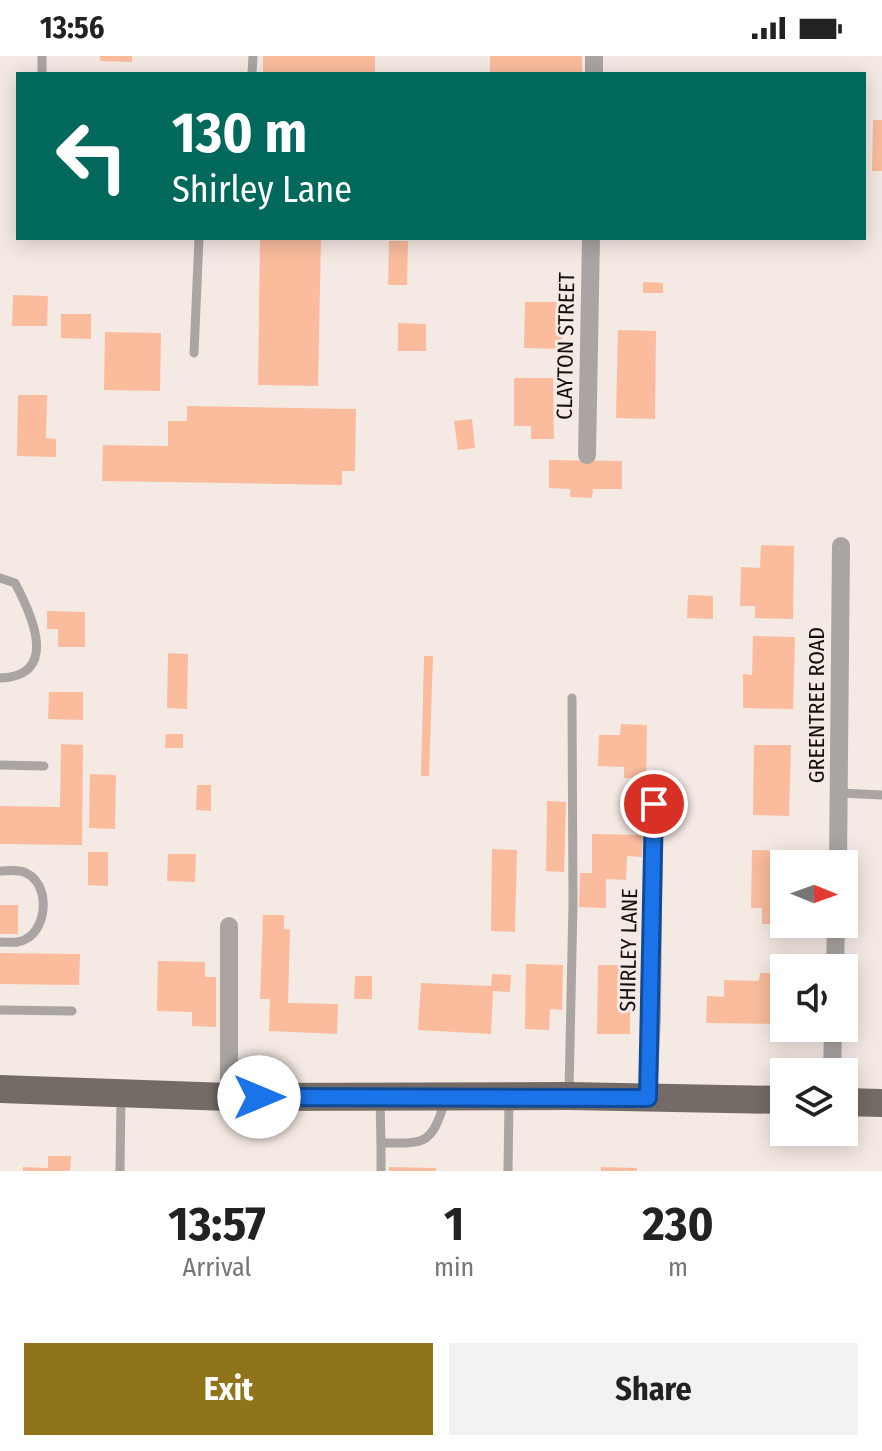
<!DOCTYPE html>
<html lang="en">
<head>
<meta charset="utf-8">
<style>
  body { margin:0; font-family:"Fira Sans Condensed",sans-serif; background:#f2f2f2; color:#222; height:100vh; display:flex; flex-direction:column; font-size:30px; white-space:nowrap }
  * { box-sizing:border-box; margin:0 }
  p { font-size:26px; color:#767676 }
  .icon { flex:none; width:44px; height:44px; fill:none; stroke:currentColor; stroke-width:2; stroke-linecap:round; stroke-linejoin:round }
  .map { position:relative; height:1115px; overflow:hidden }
  .panel { display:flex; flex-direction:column; background:#fff; flex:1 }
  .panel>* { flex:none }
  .banner { position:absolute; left:16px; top:16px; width:850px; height:168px; border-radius:0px; box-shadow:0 4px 20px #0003; background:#00695c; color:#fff; overflow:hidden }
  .needle { width:52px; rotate:91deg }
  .buttons { position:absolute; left:770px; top:794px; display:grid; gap:16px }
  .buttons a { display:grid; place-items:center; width:88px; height:88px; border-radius:0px; background:#fff; box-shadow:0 4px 20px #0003; font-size:40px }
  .pin { position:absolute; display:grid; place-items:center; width:68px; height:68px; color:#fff; margin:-34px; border:4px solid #fff; border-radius:50%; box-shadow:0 2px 8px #0007 }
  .me { position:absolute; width:88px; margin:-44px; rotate:90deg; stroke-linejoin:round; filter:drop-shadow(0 0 6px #0008) }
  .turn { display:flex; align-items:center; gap:28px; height:168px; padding:0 24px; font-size:36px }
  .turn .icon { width:104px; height:104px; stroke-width:2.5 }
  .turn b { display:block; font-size:56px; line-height:68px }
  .eta { display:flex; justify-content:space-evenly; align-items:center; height:136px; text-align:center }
  .eta b { font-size:48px; font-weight:700; line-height:56px }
  .primary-button { display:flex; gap:16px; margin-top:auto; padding:16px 24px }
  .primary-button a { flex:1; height:92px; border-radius:0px; background:#8f7419; color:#fff; font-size:32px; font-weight:700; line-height:92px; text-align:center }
  .primary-button a+a { background:#f2f2f2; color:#222 }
  .status { display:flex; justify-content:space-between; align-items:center; height:56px; padding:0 40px; background:#fff; direction:ltr }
  .status svg { height:22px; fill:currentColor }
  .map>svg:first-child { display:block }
  .building { fill:#fabc9d }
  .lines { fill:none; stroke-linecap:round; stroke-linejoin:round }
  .lane { stroke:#aaa5a3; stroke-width:9 }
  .street { stroke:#aaa5a3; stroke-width:18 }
  .primary { stroke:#746b67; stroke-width:28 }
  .route-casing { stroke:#114b97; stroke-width:20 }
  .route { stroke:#1a73e8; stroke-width:14 }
  .labels { text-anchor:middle; stroke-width:6; stroke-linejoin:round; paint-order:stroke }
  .street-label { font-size:22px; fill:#14100e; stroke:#f5e9e3 }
</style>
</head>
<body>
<div class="status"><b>13:56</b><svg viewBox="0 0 49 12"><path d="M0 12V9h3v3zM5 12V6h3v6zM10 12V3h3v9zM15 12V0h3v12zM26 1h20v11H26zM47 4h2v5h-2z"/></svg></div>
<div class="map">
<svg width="882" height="1115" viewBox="0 0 882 1115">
  <rect width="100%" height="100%" fill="#f5e9e3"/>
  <g class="building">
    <polygon points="100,0 132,0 132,6 100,5"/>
    <rect x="263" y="0" width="112" height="18"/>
    <rect x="490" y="0" width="92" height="18"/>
    <polygon points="873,64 882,64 882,115 872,115"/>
    <polygon points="260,182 321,182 318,330 258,329"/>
    <polygon points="389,185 408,185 407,229 388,229"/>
    <polygon points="643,226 663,227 663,237 643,237"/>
    <polygon points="13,239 48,240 47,270 12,270"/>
    <polygon points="525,246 563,246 562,293 524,292"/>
    <polygon points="61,258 91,258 91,283 61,282"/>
    <polygon points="398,267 426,268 426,295 398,295"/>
    <polygon points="618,274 656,275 655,363 616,362"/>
    <polygon points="105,276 161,277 160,335 104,334"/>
    <polygon points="514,322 553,322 554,383 531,383 531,370 514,370"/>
    <polygon points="18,339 47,339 46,382 56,383 56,401 17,400"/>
    <polygon points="187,350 356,353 355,415 342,415 342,429 102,425 103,389 168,390 168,365 187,365"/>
    <polygon points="472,363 475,392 458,394 454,365"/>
    <polygon points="549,404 622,405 622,433 593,433 592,442 570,441 570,433 549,432"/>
    <polygon points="761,489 794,490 793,563 755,562 755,550 740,550 741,511 760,512"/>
    <polygon points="688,539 713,540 713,563 687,562"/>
    <polygon points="47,555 85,556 85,591 58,591 58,573 47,573"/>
    <polygon points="753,580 795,581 793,653 743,652 743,618 752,619"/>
    <polygon points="168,597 188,598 187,653 167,652"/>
    <polygon points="424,600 433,600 429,720 421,720"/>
    <polygon points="49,636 83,636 83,664 48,663"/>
    <polygon points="621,668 647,669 646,722 624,722 624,711 598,710 599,679 620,679"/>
    <polygon points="166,678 183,678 183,692 165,692"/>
    <polygon points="61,688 83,689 82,789 0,788 0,750 60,751"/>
    <polygon points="754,689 791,689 789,760 753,759"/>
    <polygon points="90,718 116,719 115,773 89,772"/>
    <polygon points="197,729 211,729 211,755 196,754"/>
    <polygon points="547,745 566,746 564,816 546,815"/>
    <polygon points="592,778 643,779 642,801 627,800 626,824 606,823 606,852 579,851 580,817 592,817"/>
    <polygon points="492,793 517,794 515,876 491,875"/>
    <polygon points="752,794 792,795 791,808 784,808 784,868 762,868 762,852 751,852"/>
    <polygon points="88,796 108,796 108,830 88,829"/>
    <polygon points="168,798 196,798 195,826 167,825"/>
    <rect x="0" y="849" width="18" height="29"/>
    <polygon points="263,859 284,859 284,873 290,874 288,947 338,948 337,978 269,975 270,943 260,943"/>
    <polygon points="0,897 80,898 79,929 0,928"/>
    <polygon points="158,905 205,906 205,921 216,921 216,971 192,970 192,956 157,955"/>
    <polygon points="526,908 563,909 562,954 550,953 549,974 525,973"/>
    <polygon points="598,909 630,909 630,978 597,978"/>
    <polygon points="760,917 784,917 784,968 706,967 707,940 724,941 724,924 759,925"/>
    <polygon points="492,918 511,919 510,936 493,935 491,978 418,974 421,927 491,930"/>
    <polygon points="355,920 372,920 372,943 354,943"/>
    <polygon points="48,1100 71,1100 70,1115 23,1115 23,1111 48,1112"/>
    <polygon points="389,1111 436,1112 436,1115 389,1115"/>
    <polygon points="601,1111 637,1112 637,1115 601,1115"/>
  </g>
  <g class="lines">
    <g class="lane">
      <polyline points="42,18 42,0"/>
      <polyline points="252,18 253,0"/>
      <polyline points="194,297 199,182"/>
      <path d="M 0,522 L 15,527 C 32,559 60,620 0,622"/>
      <polyline points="0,709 44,710"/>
      <polyline points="840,737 882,739"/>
      <path d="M 0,815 C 8,815 18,813 26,817 C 50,828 48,871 26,883 C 18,888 9,886 0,886"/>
      <polyline points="0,954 72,955"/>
      <polyline points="569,1036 573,847 572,642"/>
      <path d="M 380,1044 L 381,1087 C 425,1087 431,1090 445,1045"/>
      <polyline points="381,1087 381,1115"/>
      <polyline points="120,1115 121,1041"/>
      <polyline points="508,1115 509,1044"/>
    </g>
    <g class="street">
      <polyline points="594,18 594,0"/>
      <polyline points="587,399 591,182"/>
      <polyline points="838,808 841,490"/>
      <polyline points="229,870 229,1041"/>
      <polyline points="835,912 836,868"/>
      <polyline points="832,1016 833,972"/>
      <polyline points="648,1042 652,960 654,748"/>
    </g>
    <g class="primary">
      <polyline points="0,1033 229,1041 569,1040 784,1044"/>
      <polyline points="844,1046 882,1047"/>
    </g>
  </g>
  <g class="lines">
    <defs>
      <polyline id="route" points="259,1041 648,1042 654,748"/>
    </defs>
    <use href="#route" class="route-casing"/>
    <use href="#route" class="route"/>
  </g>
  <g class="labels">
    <g class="street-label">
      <text transform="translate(565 290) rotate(-89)" y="8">CLAYTON STREET</text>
      <text transform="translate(816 649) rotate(-90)" y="8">GREENTREE ROAD</text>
      <text transform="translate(628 894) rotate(-89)" y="8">SHIRLEY LANE</text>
    </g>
  </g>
</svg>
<div class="buttons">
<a><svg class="needle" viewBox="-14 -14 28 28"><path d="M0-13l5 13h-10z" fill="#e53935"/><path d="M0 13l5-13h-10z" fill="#767676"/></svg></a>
<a><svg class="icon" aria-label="sound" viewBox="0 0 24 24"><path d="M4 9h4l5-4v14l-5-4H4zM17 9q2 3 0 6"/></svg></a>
<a><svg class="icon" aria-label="layers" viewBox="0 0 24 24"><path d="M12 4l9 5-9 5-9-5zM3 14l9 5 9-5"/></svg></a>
</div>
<div class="pin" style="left:654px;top:748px;background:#d93025"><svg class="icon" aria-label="arrive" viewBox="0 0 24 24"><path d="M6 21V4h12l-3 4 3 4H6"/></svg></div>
<svg class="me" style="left:259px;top:1041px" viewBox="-20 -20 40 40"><circle r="19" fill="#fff"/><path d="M0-13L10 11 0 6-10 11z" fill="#1a73e8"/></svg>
<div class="banner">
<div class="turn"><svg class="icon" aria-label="left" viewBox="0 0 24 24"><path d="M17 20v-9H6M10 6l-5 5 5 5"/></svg><div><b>130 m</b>Shirley Lane</div></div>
</div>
</div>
<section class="panel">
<div class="eta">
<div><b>13:57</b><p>Arrival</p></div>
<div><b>1</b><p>min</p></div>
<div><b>230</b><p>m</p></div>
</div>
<div class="primary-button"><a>Exit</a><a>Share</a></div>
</section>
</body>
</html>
